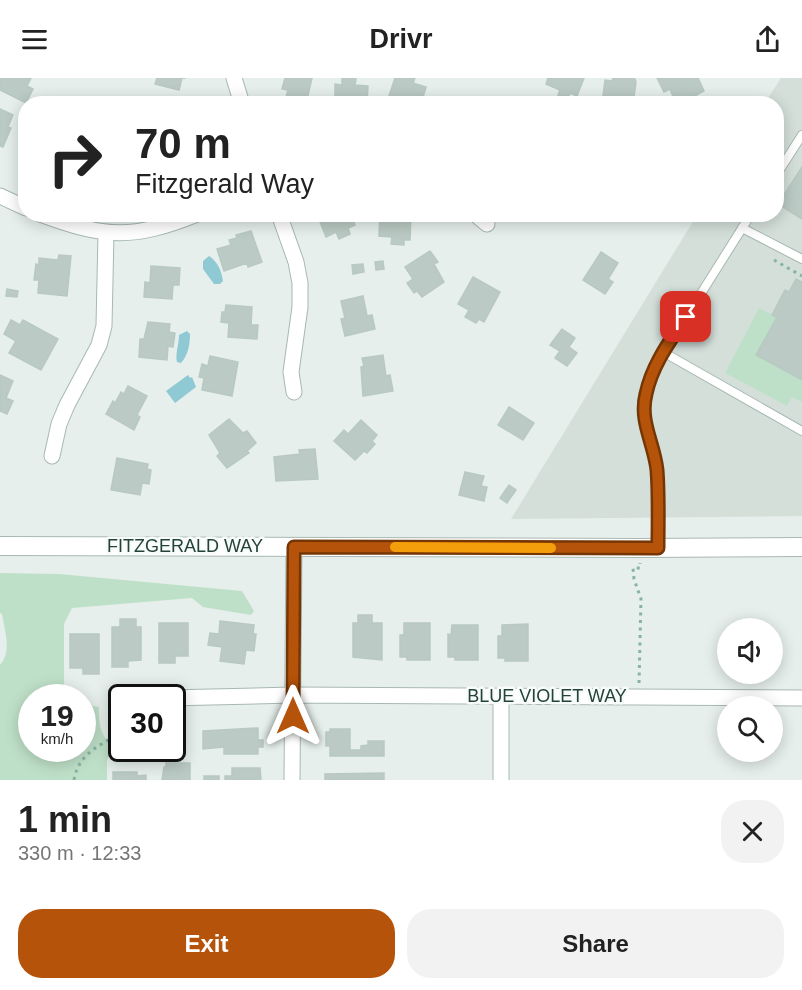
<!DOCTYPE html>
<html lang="en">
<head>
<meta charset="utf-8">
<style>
  body { margin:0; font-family:Helvetica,sans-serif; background:#f2f2f2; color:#222; height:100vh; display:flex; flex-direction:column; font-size:22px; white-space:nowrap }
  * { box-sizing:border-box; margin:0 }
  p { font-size:20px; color:#767676 }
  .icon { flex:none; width:33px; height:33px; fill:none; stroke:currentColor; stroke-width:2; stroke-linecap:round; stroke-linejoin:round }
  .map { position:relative; height:702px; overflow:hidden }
  .side { display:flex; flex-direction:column; background:#fff; flex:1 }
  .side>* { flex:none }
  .guide { position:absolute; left:18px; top:18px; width:766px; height:126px; border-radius:24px; box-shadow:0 3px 15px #0003; background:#fff; color:#222; overflow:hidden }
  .fabs { position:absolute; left:717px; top:540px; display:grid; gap:12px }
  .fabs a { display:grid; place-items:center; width:66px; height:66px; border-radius:50%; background:#fff; box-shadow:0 3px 15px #0003; font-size:30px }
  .speed { position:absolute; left:18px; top:606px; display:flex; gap:12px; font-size:30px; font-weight:700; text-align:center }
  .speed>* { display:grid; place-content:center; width:78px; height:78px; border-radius:50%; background:#fff; box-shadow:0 3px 15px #0003; line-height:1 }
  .speed small { font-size:15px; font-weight:400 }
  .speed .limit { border:3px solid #111; border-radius:9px; background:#fff; color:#111 }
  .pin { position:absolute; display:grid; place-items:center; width:51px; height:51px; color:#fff; margin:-26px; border-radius:12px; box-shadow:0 3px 9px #0006 }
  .me { position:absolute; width:66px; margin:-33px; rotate:0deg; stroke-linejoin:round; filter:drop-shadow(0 0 4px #0008) }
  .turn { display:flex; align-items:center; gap:21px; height:126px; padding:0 18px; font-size:27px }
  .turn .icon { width:78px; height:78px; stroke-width:2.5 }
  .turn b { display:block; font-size:42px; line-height:51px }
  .round { display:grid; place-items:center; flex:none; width:63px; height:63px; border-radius:24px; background:#f2f2f2 }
  .overview { display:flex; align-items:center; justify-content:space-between; height:102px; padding:0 18px }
  h1 { font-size:36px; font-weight:700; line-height:45px }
  .button { display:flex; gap:12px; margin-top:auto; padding:12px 18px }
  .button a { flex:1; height:69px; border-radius:24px; background:#b45309; color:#fff; font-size:24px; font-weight:700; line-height:69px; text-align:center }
  .button a+a { background:#f2f2f2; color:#222 }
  header { display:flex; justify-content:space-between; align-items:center; height:78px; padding:0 18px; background:#fff; font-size:27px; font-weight:700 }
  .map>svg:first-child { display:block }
  .built { fill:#d4dfda }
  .green { fill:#bfe0c8 }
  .water { fill:#8ec9d4 }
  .building { fill:#bbcac4; stroke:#b8c9c2; stroke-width:1.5 }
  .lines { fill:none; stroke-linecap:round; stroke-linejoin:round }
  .service-casing { stroke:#a8b8b2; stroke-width:10 }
  .minor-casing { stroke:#a8b8b2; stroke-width:17 }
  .tertiary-casing { stroke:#a8b8b2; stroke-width:20 }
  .path { stroke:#86b3a5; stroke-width:3; stroke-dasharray:3 4.5; stroke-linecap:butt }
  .service { stroke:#fff; stroke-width:8 }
  .minor { stroke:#fff; stroke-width:15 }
  .tertiary { stroke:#fff; stroke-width:18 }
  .route-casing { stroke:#753606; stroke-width:15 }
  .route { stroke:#b45309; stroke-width:10 }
  .slow { stroke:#f59e0b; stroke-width:10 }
  .labels { text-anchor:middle; stroke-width:5; stroke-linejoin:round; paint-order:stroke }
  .street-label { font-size:18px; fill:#24423a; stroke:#f7fbf9 }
</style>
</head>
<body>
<header><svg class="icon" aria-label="menu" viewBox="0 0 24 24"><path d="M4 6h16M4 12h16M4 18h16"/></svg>Drivr<svg class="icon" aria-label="share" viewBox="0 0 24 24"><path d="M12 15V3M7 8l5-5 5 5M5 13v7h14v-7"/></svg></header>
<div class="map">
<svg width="802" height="702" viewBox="0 0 802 702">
  <rect width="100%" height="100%" fill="#e6efeb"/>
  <polygon class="built" points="781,0 802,0 802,438 511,441 697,137 777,136 777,26 765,25"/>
  <g class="green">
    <polygon points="759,230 777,239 756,277 802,302 802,324 792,319 787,328 725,295"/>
    <path d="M 0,495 L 59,496 L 242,513 L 254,533 L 251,537 L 203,529 L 192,520 L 72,530 L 64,546 L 64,619 L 32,620 L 32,670 L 82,670 L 83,626 L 99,629 C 98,646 101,659 115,670 L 107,682 L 107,702 L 0,702 L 0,587 C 12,573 5,554 2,536 L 0,535 Z"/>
  </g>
  <g class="water">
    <path d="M 209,178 C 218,184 221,192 223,203 L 220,206 L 214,206 L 203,191 L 203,183 Z"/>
    <path d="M 187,253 L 190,256 C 190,267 188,277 181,285 L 177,284 C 175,275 179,267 179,257 Z"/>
    <polygon points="188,297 190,300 192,299 196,309 175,325 166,313"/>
  </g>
  <g class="building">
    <polygon points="0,0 31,0 27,8 33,11 26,25 0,12"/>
    <polygon points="157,0 186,0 182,0 179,12 155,6"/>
    <polygon points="285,0 312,0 306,26 285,23 288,12 282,11"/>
    <polygon points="342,0 356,1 355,7 368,8 367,26 335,26 335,6 342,7"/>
    <polygon points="395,0 415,0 413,5 426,9 421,26 393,26 387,24"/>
    <polygon points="548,0 584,0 577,18 570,15 567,21 558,17 560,12 546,6"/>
    <polygon points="613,0 635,1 636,4 633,26 602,26 605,2 612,3"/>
    <polygon points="657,0 698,0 704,13 691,20 693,26 676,26 670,11 664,14"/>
    <polygon points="0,31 13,37 8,49 11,50 3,69 0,68"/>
    <polygon points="802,89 802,141 778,126"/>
    <polygon points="317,136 351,136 355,147 348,150 350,156 339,161 336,154 326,159"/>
    <polygon points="380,136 411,136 410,162 404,162 404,167 391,166 392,159 379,158"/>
    <polygon points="251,153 262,184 248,189 247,185 224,193 217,171 231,167 229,162 237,160 236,157"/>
    <polygon points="430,173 438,184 434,186 444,204 422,219 417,213 414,215 407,205 413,201 405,189"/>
    <polygon points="601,174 618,185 608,201 613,204 605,216 583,202"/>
    <polygon points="59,177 71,178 67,218 38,215 39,202 34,202 36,186 39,187 39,180 58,182"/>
    <polygon points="383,183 384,191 376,192 375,184"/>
    <polygon points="363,186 364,194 353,196 352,187"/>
    <polygon points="151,188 180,190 179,207 173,207 172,221 144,219 145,204 150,205"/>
    <polygon points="473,199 500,214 484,244 479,241 476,245 465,239 469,232 458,226"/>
    <polygon points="796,201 802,204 802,302 756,277 777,239 772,237 785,212 789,214"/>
    <polygon points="7,211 18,213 17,219 6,218"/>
    <polygon points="363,218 367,238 372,237 375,251 345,258 341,241 345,240 341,223"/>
    <polygon points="226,227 252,229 251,247 258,247 257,261 228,259 229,245 221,244 222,234 225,234"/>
    <polygon points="11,242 20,247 23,242 58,261 41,292 9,275 16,263 4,256"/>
    <polygon points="148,244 170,246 169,254 175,255 173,269 168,268 167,282 139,279 140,261 144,261"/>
    <polygon points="562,251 575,260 569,269 577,275 567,288 555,280 560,273 550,267"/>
    <polygon points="383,277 386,298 390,297 393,313 363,318 361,289 364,288 362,280"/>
    <polygon points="210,278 238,284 232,318 202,312 204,300 199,299 202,286 208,288"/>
    <polygon points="0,297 13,303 6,320 13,323 7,336 0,333"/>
    <polygon points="128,308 147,318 137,337 140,339 134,352 106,336 113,323 115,325 121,314 124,316"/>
    <polygon points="509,329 534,345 523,362 498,347"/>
    <polygon points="229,341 243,355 247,353 256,365 247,373 249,375 227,390 217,378 220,375 209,357"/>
    <polygon points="361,342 377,357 372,363 375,366 367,375 364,373 355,382 334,363 344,352 348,356"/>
    <polygon points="315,371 318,401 276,403 274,379 300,376 299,372"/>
    <polygon points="117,380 148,386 147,391 151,392 149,406 142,405 140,417 111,412"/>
    <polygon points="465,394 484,398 481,408 487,409 484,423 459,417"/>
    <polygon points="509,407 516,412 507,425 500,420"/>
    <polygon points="358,537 372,537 372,545 382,545 382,582 353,579 353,545 358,545"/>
    <polygon points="120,541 136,541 136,549 141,549 141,582 128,583 128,589 112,589 112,549 120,549"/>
    <polygon points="220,543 254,547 253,556 256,556 254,573 246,572 244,586 220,583 222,569 208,567 210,555 219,556"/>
    <polygon points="159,545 188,545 188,578 175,578 175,585 159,585"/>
    <polygon points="404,545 430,545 430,582 407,582 407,579 400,579 400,557 404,557"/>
    <polygon points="528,546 528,583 505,583 505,580 498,580 498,558 502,558 502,547"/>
    <polygon points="452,547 478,547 478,582 455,582 455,579 448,579 448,556 451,557"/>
    <polygon points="70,556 99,556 99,596 83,596 83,590 70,590"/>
    <polygon points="258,650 258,662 263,662 263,669 258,669 258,676 224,676 224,669 203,671 203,653"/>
    <polygon points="330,651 350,651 350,672 361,672 361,668 368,667 368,663 384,663 384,678 330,678 330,668 326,668 326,654 330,654"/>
    <polygon points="166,685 190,685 190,702 162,702 164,689 166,689"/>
    <polygon points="232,690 260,690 261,702 225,702 225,698 232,698"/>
    <polygon points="113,694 137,694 137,698 146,697 146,702 113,702"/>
    <polygon points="384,695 384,702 325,702 325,696"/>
    <rect x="204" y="698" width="15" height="4"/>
  </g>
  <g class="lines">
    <defs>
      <g id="service">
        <polyline points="777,96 802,57"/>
        <polyline points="742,150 802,181"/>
        <polyline points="663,274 802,353"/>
        <polyline points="658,470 657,389 646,350 644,335 645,318 651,295 751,136"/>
      </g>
      <g id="minor">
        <polyline points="234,0 242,26"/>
        <polyline points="0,118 26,130"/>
        <path d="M 40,136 C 105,160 132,162 197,136"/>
        <polyline points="279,136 296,184 300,205 300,229 291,294 294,314"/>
        <polyline points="475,136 487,146"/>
        <polyline points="52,378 59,346 67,327 99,267 104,248 106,155"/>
        <polyline points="167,620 293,617 802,620"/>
        <polyline points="292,702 294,469"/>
        <polyline points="501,702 501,618"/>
      </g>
      <polyline id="tertiary" points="0,468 640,470 802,469"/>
    </defs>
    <use href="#service" class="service-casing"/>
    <use href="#minor" class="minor-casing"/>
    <use href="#tertiary" class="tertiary-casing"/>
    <g class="path">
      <polyline points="774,182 802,198"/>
      <polyline points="639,605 641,521 634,501 633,490 640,490 640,485"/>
      <path d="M 74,702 C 79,673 102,668 122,653"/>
    </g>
    <use href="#service" class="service"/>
    <use href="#minor" class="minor"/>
    <use href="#tertiary" class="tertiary"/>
  </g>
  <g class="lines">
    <defs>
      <path id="route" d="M 293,638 L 294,469 L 658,470 C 658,444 659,418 657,392 C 654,365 639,343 646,316 C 652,287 670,263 686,239"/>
    </defs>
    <use href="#route" class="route-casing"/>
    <use href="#route" class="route"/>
    <polyline class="slow" points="395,469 551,470"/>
  </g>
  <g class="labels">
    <g class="street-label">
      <text x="185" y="474">FITZGERALD WAY</text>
      <text x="547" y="624">BLUE VIOLET WAY</text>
    </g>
  </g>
</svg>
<div class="fabs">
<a><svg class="icon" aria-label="sound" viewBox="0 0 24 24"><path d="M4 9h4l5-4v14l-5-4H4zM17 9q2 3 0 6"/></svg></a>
<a><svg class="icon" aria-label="search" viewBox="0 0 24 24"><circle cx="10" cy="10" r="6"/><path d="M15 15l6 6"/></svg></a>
</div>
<div class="speed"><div>19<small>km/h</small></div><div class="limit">30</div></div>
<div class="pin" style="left:686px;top:239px;background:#d93025"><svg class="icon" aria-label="arrive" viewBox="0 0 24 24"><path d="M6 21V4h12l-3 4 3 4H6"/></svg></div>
<svg class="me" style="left:293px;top:638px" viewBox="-20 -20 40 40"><path d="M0-17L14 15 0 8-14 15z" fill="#b45309" stroke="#fff" stroke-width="4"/></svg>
<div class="guide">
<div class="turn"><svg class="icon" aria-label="right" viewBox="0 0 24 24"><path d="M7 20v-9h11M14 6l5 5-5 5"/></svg><div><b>70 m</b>Fitzgerald Way</div></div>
</div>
</div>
<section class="side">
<div class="overview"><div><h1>1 min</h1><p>330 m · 12:33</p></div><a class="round"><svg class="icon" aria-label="close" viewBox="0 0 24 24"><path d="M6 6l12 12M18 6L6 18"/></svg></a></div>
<div class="button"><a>Exit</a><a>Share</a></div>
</section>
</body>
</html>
